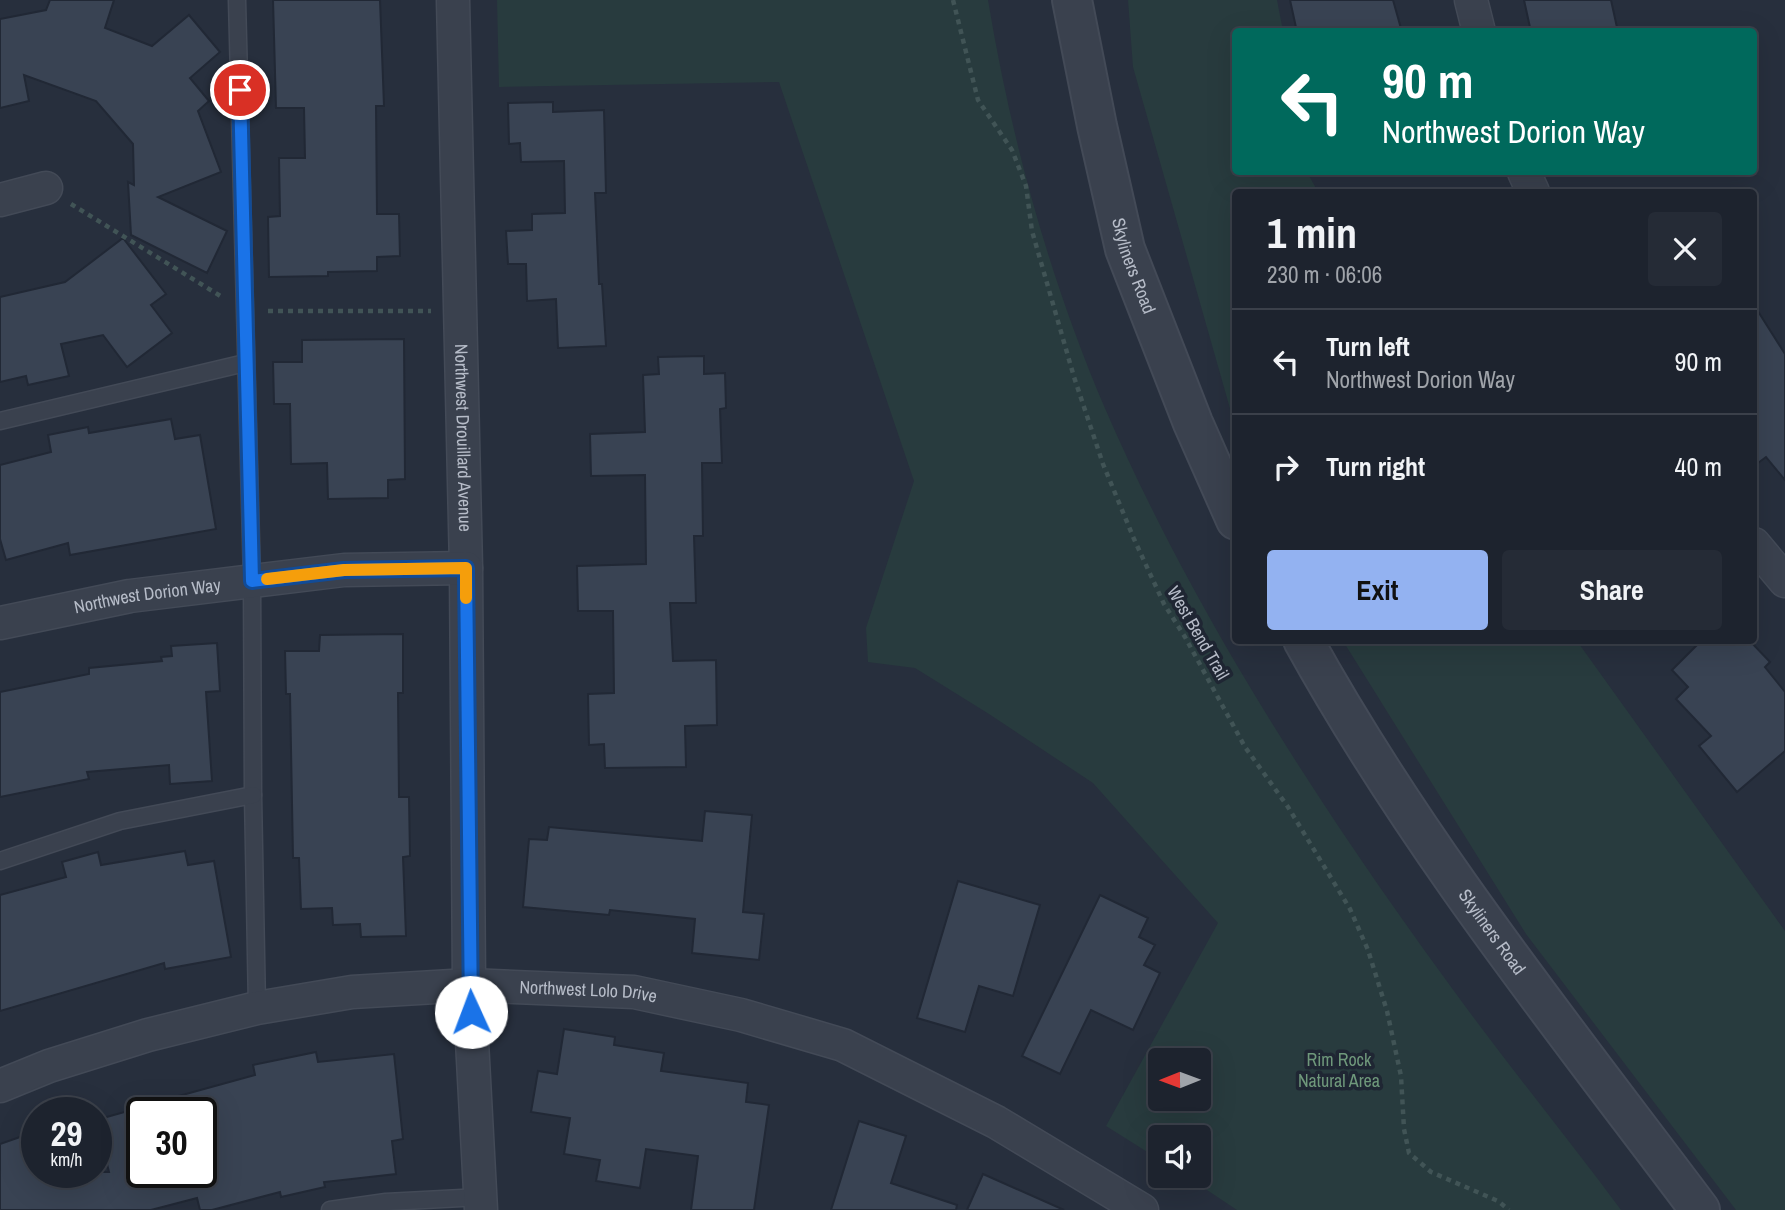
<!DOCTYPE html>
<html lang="en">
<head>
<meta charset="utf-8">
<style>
  body { margin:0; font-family:"Archivo Narrow",sans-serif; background:#252b36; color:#f1f3f6; height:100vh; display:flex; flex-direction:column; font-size:26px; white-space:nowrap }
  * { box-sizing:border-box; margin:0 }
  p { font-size:23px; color:#a0a4aa }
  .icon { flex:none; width:38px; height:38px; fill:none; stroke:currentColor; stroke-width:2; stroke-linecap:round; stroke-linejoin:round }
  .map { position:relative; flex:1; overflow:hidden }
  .drawer { position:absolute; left:1232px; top:189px; width:525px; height:455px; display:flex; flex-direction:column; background:#1d232e; border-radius:7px; box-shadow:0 7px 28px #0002,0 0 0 2px #3b404a }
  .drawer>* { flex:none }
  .guide { position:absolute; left:1232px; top:28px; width:525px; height:147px; border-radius:7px; box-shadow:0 7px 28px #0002,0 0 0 2px #3b404a; background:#00695c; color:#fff; overflow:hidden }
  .needle { width:46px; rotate:269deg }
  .fabs { position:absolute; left:1148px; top:1048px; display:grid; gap:14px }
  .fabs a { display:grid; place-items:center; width:63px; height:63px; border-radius:7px; background:#1d232e; box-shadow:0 7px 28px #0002,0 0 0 2px #3b404a; font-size:35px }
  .speed { position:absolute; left:21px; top:1097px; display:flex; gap:14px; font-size:35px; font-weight:700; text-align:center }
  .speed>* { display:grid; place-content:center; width:91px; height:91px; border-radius:50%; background:#1d232e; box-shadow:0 7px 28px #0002,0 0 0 2px #3b404a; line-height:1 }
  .speed small { font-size:18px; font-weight:400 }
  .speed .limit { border:4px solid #111; border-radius:10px; background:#fff; color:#111 }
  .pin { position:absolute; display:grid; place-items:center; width:60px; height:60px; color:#fff; margin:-30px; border:4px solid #fff; border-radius:50%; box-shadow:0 2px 7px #0007 }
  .me { position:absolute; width:77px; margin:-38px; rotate:358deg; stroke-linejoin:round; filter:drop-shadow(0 0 5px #0008) }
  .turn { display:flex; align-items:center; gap:24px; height:147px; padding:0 35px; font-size:32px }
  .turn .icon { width:91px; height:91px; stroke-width:2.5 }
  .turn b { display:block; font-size:49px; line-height:60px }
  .round { display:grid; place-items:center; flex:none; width:74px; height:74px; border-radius:7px; background:#252b36 }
  .headline { display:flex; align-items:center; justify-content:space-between; height:119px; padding:0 35px }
  h1 { font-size:42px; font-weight:800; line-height:52px }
  .primary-button { display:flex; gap:14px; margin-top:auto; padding:14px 35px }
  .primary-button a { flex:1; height:80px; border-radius:7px; background:#93b2f1; color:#111; font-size:28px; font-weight:800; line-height:80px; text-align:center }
  .primary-button a+a { background:#252b36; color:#f1f3f6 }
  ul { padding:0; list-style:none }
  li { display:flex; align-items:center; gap:21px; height:105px; padding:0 35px; border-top:2px solid #3b404a }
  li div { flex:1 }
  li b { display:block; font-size:26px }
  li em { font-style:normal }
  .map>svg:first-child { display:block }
  .green { fill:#283b3e; fill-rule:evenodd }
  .building { fill:#394353; stroke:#212835; stroke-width:2 }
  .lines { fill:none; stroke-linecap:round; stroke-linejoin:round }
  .service-casing { stroke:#434a57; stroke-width:19 }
  .minor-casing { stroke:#434a57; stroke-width:35 }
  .tertiary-casing { stroke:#434a57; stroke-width:42 }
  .path { stroke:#415456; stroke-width:4.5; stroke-dasharray:5 5; stroke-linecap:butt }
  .service { stroke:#3a414e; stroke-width:16 }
  .minor { stroke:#3a414e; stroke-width:32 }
  .tertiary { stroke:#3a414e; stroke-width:38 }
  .route-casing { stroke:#114b97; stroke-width:18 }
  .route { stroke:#1a73e8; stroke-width:12 }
  .slow { stroke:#f59e0b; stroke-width:12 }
  .labels { text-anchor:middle; stroke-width:7; stroke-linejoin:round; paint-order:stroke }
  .street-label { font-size:18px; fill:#b6bcc8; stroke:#1f2633 }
  .park-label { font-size:18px; fill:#6f987b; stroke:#1f2633 }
</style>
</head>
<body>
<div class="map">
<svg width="1785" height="1210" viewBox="0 0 1785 1210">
  <rect width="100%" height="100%" fill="#272f3d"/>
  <g class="green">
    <path d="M 497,0 L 988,0 C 1011,139 1049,277 1104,406 C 1196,619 1328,820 1465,1006 C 1516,1075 1570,1141 1621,1210 L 1237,1210 L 1186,1176 L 1199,1176 L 1199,1138 L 1160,1138 L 1160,1160 L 1106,1126 L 1218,923 L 1093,783 L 989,714 L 915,668 L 868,662 L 866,628 L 914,481 L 779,82 L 499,87 ZM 1160,1060 L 1199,1060 L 1199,1099 L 1160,1099 Z"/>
    <polygon points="1128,0 1277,0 1283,31 1236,32 1236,172 1307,172 1318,192 1236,192 1235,426 1133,67"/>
    <polygon points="1343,641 1577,641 1785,931 1785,1210 1736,1210 1526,934"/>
  </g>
  <g class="building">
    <polygon points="50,0 114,0 105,28 152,46 189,15 220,52 190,78 209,101 198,111 221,172 158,197 227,231 207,273 131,235 128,182 134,185 133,144 96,101 24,75 29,101 0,108 0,19 46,10"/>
    <polygon points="273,0 380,0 384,106 376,106 377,214 399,214 400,256 377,257 377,271 328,272 328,276 269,277 268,217 280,216 279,158 305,158 304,108 276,108"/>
    <polygon points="1290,0 1393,0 1402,32 1297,32"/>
    <polygon points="1524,0 1611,0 1618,32 1531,32"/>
    <polygon points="553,102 553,112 604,110 606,193 595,193 599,284 602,284 606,346 558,348 556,299 527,301 526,264 508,264 506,231 532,230 532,214 565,213 564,161 521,162 520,143 509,144 508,103"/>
    <polygon points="123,238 166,294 151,305 172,333 127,367 103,335 61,344 69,376 28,385 26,376 0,382 0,297 65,282"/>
    <polygon points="1754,305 1785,354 1785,480 1766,457 1754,466"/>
    <polygon points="404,339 405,479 388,480 388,498 328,499 327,463 291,464 290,404 274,404 273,362 302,362 302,340"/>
    <polygon points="704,356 704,374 725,373 726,408 720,409 722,463 702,463 703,536 694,536 696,603 670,603 673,661 716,660 717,725 685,726 686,767 605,768 604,744 589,745 588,694 614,693 613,611 578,611 577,566 646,564 645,475 591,476 590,434 645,432 643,375 659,374 658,357"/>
    <polygon points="171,419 175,439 200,435 216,529 70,555 68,543 6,560 0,539 0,465 51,452 48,435 88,427 89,433"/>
    <polygon points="403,634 403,693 398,693 399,797 409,797 410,856 403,857 406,936 361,937 360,924 333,925 332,908 301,909 299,858 293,858 290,694 286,694 285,651 319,651 320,635"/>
    <polygon points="1702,640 1749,640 1770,662 1765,667 1785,692 1785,751 1737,792 1699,746 1711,736 1676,699 1688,687 1672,670"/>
    <polygon points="217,643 220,691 206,692 212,781 170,784 169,765 87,772 89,779 0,797 0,692 89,674 89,668 162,661 161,657 172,656 171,646"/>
    <polygon points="705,811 752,815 743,912 764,914 759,960 692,953 695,919 610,910 609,915 523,907 529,839 547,840 549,827 702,841"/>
    <polygon points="185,851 188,865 214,861 231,957 165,969 164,963 0,1011 0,895 66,877 62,862 98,852 101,865"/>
    <polygon points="958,881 1040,905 1013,996 979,986 965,1032 917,1018"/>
    <polygon points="1100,895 1148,918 1139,937 1155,945 1144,965 1160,973 1133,1030 1091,1010 1060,1074 1022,1056"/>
    <polygon points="564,1029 615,1037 614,1045 664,1053 661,1071 748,1083 746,1102 769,1105 754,1210 691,1210 698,1156 646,1149 640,1188 596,1181 600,1160 564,1154 570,1118 531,1112 538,1071 557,1074"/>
    <polygon points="316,1052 318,1062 394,1054 403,1139 392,1141 396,1174 324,1182 325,1187 281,1197 280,1192 212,1210 200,1210 197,1198 151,1210 0,1210 0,1144 37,1131 37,1172 109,1172 96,1120 142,1107 142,1172 201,1172 201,1113 148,1113 146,1105 255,1075 253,1065"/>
    <polygon points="859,1121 906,1136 891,1183 957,1205 956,1210 831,1210"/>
    <polygon points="983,1174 1064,1210 967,1210"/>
  </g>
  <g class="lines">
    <defs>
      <g id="service">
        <polyline points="237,0 252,581 253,795 257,1008"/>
        <polyline points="0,421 245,363"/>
        <polyline points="0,861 120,821 253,795"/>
        <polyline points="330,1210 386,1202 481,1197"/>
      </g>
      <g id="minor">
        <path id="s1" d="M 453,0 L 466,568 L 469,985 L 481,1210"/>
        <polyline points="1471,0 1479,32"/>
        <polyline points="1524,172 1533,192"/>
        <polyline points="0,200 46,188"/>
        <polyline points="1754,544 1785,581"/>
        <path id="s2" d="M 0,623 L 130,596 L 344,570 L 466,568"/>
        <path id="s3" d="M 0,1086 L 49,1066 L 148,1035 L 257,1008 L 352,992 L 469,985 L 634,992 L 741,1015 L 843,1045 L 996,1122 L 1142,1210"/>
      </g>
      <g id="tertiary">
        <path id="s4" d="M 1072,0 L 1097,126 L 1125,249 L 1193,423 L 1236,520"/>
        <path id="s5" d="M 1303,640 C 1415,843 1562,1026 1700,1210"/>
      </g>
    </defs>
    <use href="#service" class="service-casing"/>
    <use href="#minor" class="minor-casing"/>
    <use href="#tertiary" class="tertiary-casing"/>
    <g class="path">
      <polyline points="953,0 978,100 1012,150 1026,186 1032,231 1074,377 1103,464 1134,539 1164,604 1185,637 1245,747 1288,807 1350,909 1368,950 1387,1011 1401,1076 1404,1129 1409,1153 1431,1172 1498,1201 1509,1210"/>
      <polyline points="71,204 222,297"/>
      <polyline points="268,311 431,311"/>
    </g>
    <use href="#service" class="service"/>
    <use href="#minor" class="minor"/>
    <use href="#tertiary" class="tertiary"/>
  </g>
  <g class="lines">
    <defs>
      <polyline id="route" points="240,90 252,581 344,570 466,568 471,1012"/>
    </defs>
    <use href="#route" class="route-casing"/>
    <use href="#route" class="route"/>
    <polyline class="slow" points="267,579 344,570 466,568 466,598"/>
  </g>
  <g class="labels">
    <g class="street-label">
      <text dy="6" stroke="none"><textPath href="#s4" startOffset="273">Skyliners Road</textPath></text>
      <text dy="6" stroke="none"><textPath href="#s1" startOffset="438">Northwest Drouillard Avenue</textPath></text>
      <text dy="6" stroke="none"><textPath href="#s2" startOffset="150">Northwest Dorion Way</textPath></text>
      <text transform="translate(1198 633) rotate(60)" y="6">West Bend Trail</text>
      <text dy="6" stroke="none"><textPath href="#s5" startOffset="348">Skyliners Road</textPath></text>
      <text dy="6" stroke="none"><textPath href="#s3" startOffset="602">Northwest Lolo Drive</textPath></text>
    </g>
    <g class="park-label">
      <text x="1339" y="1066">Rim Rock<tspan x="1339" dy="21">Natural Area</tspan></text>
    </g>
  </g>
</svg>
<div class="fabs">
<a><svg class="needle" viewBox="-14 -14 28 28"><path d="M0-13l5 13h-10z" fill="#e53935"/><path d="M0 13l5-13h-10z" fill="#a0a4aa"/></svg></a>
<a><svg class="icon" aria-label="sound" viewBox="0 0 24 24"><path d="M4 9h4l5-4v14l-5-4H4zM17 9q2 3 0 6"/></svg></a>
</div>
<div class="speed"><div>29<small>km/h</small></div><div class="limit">30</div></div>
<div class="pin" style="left:240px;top:90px;background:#d93025"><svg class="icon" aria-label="arrive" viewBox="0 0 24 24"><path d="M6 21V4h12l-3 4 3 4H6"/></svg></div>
<svg class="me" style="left:471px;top:1012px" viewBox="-20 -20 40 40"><circle r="19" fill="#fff"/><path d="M0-13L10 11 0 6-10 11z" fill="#1a73e8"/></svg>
<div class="guide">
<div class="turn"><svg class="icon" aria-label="left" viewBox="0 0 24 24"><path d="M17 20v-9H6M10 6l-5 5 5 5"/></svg><div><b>90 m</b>Northwest Dorion Way</div></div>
</div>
<section class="drawer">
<div class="headline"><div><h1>1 min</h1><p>230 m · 06:06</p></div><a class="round"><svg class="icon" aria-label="close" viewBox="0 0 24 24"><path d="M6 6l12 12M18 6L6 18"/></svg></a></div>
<ul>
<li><svg class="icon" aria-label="left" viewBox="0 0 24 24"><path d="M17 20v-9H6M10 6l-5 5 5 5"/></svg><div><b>Turn left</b><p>Northwest Dorion Way</p></div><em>90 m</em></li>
<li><svg class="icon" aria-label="right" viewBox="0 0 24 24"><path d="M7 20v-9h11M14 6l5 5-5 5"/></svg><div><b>Turn right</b></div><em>40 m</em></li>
</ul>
<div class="primary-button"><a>Exit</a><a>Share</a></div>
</section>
</div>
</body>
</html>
